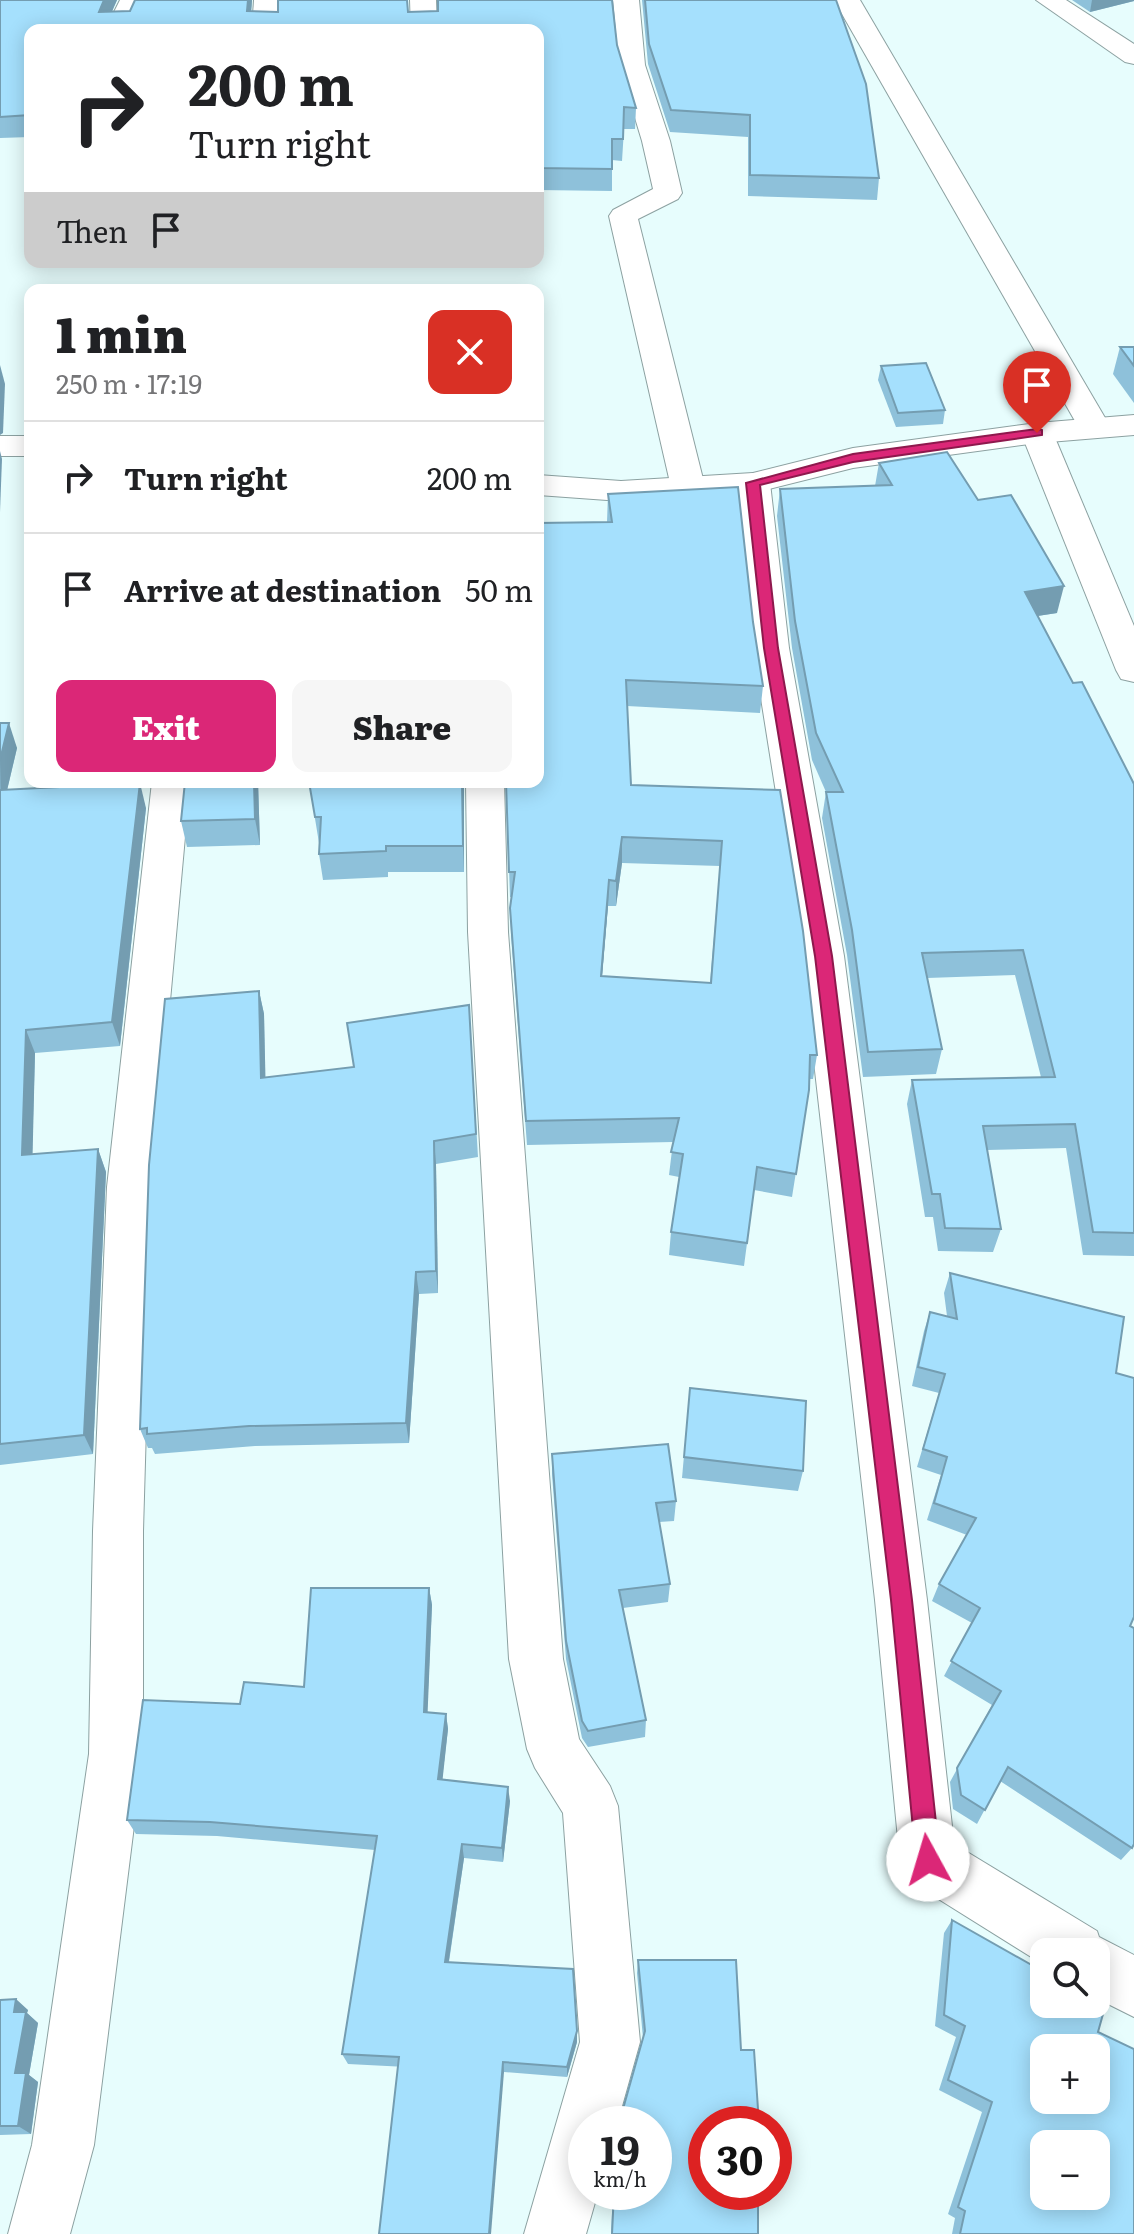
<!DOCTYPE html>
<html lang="en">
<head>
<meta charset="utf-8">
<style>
  body { margin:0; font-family:Literata,serif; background:#f6f6f6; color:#202124; height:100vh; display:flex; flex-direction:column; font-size:30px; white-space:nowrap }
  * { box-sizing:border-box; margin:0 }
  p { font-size:26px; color:#757577 }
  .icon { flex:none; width:44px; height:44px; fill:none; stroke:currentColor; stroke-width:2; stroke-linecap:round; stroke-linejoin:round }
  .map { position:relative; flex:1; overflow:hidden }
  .drawer { position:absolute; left:24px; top:284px; width:520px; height:504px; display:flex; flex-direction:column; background:#fff; border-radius:16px; box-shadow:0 4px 20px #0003 }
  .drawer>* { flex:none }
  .top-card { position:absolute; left:24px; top:24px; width:520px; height:244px; border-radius:16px; box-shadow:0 4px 20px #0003; background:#fff; color:#202124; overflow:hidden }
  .tools { position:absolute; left:1030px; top:1938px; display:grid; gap:16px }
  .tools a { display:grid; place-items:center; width:80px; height:80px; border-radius:16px; background:#fff; box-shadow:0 4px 20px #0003; font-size:40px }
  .speed { position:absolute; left:568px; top:2106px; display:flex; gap:16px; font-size:40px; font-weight:700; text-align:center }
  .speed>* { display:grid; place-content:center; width:104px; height:104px; border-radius:50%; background:#fff; box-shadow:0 4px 20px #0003; line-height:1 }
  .speed small { font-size:20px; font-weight:400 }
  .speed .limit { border:12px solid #d22; background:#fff; color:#111 }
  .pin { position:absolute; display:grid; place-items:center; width:68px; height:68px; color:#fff; margin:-82px -34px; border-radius:50% 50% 50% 0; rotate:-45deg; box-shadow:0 0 8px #0007 }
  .pin .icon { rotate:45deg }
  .me { position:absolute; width:88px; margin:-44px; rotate:354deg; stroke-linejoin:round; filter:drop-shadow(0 0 6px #0008) }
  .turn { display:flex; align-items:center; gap:28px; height:168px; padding:0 32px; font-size:36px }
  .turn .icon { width:104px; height:104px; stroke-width:2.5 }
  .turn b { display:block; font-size:56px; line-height:68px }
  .then { display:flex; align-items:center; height:76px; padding:0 32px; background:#0003; gap:16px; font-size:30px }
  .round { display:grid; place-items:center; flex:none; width:84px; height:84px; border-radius:16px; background:#f6f6f6 }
  .headline { display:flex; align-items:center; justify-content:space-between; height:136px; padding:0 32px }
  h1 { font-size:48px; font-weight:800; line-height:60px }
  .primary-button { display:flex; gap:16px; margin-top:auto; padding:16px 32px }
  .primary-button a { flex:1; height:92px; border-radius:16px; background:#db2777; color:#fff; font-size:32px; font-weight:800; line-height:92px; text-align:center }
  .primary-button a+a { background:#f6f6f6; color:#202124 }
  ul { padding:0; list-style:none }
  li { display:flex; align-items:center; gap:24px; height:112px; padding:0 32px; border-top:2px solid #e0e0e0 }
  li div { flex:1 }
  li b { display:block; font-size:30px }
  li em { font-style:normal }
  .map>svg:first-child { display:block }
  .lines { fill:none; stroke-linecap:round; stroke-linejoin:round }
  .street-casing { stroke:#8ca1a1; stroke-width:2 }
  .secondary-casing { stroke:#8ca1a1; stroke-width:2 }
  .street { fill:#fff; fill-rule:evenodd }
  .secondary { fill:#fff; fill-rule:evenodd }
  .wall { fill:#8ec1da; fill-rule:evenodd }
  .shaded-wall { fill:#749db1 }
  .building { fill:#a5e0fd; stroke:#749db1; stroke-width:2; fill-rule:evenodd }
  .route { fill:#db2777; stroke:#8e194d; stroke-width:2 }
</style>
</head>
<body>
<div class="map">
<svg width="1134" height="2234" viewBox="0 0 1134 2234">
  <rect width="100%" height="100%" fill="#e7fdfd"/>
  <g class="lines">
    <defs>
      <g id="street">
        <polygon points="120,0 146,0 131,30 105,30"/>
        <polygon points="254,0 280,0 278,30 252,30"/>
        <polygon points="410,0 436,0 437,30 411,30"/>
        <polygon points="613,0 639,0 645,65 670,141 682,193 678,199 638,219 705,487 700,494 688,497 676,494 671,487 609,216 613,210 653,189 642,141 619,65"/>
        <polygon points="834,0 860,0 1111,428 1106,435 1095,438 1084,435 1079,428"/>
        <polygon points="1036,0 1066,0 1134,44 1134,64 1125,62"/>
        <polygon points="1037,423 1048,426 1053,433 1134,626 1134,682 1121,679 1116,670 1021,433 1026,426"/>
        <polygon points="753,473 765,476 770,483 789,648 844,956 927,1600 954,1844 1097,1931 1099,1937 1134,1955 1134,2017 1096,1998 1096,1952 1044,1952 1044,1965 908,1880 900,1860 875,1600 802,956 753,648 736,483 741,476"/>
        <polygon points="152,782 190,782 153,1187 143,1531 143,1754 94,2145 70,2234 8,2234 32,2145 89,1754 93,1531 107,1187"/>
        <polygon points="466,782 504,782 508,932 563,1659 579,1739 610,1786 618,1806 640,2042 617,2124 586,2124 586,2192 598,2192 586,2234 524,2234 580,2042 563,1813 535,1768 527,1749 509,1659 468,932"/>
      </g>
      <g id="secondary">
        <polygon points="1134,415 1134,435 1037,443 853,468 753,493 621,501 538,495 538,475 621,481 753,473 853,448 1037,423"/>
        <rect x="0" y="436" width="30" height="20"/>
      </g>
    </defs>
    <use href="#street" class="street-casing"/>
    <use href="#secondary" class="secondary-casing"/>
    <use href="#street" class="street"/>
    <use href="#secondary" class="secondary"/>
  </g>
  <g class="wall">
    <polygon points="0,0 117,0 112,11 130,11 135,0 252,0 251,11 278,12 278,0 408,0 408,12 438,11 438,0 612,0 617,45 636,108 635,129 624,129 622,161 612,160 612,191 538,190 538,30 30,30 30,137 0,138"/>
    <polygon points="642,0 836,0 879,178 877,200 748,196 748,137 670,132 648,64"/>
    <polygon points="1072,0 1134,0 1134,1 1090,12"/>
    <polygon points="1120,347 1134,347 1134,403 1113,374"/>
    <polygon points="881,366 945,410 943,424 896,427 878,380"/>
    <polygon points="879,463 978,500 1057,613 1037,616 1073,683 1134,784 1134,1256 1083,1255 1066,1148 987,1150 1001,1229 993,1252 938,1251 933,1217 925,1217 907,1104 912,1080 1041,1077 1015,975 927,978 942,1049 936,1074 863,1077 847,955 822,818 826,792 812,760 792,648 777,516 780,489 875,486"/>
    <path d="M 608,494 L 753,622 L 763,686 L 760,713 L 627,706 L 631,785 L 780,790 L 817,1055 L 813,1079 L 809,1079 L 809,1090 L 792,1197 L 754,1190 L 744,1266 L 669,1255 L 671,1232 L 679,1177 L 669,1175 L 673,1142 L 527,1145 L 511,934 L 510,908 L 512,897 L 510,897 L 506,782 L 607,522 ZM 622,863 L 720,866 L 710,983 L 602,976 L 608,906 L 616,906 Z"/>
    <polygon points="0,723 17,748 7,790 146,808 120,1046 35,1053 32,1155 98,1149 106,1172 93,1454 0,1465"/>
    <polygon points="258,782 260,845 187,847 181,821"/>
    <polygon points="309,782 464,782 464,872 388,872 388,877 323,880 319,854 320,843 319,843"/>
    <polygon points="259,991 264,1014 265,1078 354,1067 469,1005 478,1157 436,1164 438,1293 419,1294 409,1443 255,1446 155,1454 152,1448 148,1448 140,1429"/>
    <polygon points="950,1273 1116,1373 1130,1626 1132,1848 1121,1860 1000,1781 977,1824 953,1809 950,1782 992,1705 944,1676 972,1623 932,1601 939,1584 967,1535 927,1520 941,1475 917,1467 939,1393 912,1386 924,1331 930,1312 947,1316 944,1293"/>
    <polygon points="690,1388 803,1471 798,1491 682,1478"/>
    <polygon points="552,1454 676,1501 674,1521 659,1522 670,1584 668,1602 623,1608 646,1720 645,1737 588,1747 582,1738 566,1659 552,1474"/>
    <polygon points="429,1588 432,1605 427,1712 446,1714 448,1729 442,1779 510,1801 503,1862 464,1858 449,1962 577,2031 577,2042 567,2077 504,2072 348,2064 342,2054 375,1850 217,1836 136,1834 127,1820 240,1704 304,1687"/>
    <polygon points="952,1920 1098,2032 1134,2234 952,2234 955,2218 948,2214 982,2112 939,2090 956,2037 935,2026 944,1933"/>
    <polygon points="638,1960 741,2050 758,2234 611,2234 613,2192 654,2192 621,2116 643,2038 637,1973"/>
    <polygon points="0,2000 28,2010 27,2013 38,2023 29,2075 38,2082 31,2134 0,2135"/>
  </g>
  <g class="shaded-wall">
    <polygon points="104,0 117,0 104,30 99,12"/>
    <polygon points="248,0 252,0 250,30 247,11"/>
    <polygon points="1092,0 1134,0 1134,1 1090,12"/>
    <polygon points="0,365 5,384 3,433 0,435"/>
    <polygon points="0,451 2,459 0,512"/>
    <polygon points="1064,586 1057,613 1018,619 1025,592"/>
    <polygon points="9,723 17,748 1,816 0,760"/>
    <polygon points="254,782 258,782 260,845 255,819"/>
    <polygon points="462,782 464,782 464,872 463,846"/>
    <polygon points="140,783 146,808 120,1046 112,1022"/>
    <polygon points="622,837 622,863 616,906 616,881"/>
    <polygon points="609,880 608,906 600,1001 601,976"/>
    <polygon points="259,991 264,1014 266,1101 261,1078"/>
    <polygon points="26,1030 35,1053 32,1178 22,1155"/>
    <polygon points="434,1141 436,1164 438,1293 436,1271"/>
    <polygon points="98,1149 106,1172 93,1454 84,1435"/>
    <polygon points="416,1272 419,1294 409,1443 406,1423"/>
    <polygon points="429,1588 432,1605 427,1727 424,1712"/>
    <polygon points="446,1714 448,1729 441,1794 438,1779"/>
    <polygon points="508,1787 510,1801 503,1862 502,1848"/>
    <polygon points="462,1844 464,1858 447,1973 445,1962"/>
    <polygon points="16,1999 28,2010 27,2013 38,2023 29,2075 38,2082 31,2134 18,2126 14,2012"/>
    <polygon points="577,2031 577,2042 567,2077 567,2067"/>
    <polygon points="503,2062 504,2072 491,2234 489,2234"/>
  </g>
  <g class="building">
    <polygon points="0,0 104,0 99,12 130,11 135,0 248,0 247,11 278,12 278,0 407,0 408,12 438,11 438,0 612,0 617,45 636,108 624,107 623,139 612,139 612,169 538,168 538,30 30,30 30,115 0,117"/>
    <polygon points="645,0 836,0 866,84 879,178 750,175 750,115 671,110 649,44"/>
    <polygon points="1120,347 1134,347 1134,366"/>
    <polygon points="926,363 945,410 898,413 881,366"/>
    <polygon points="947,452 978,500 1011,495 1064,586 1025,592 1073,683 1082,682 1134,784 1134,1233 1093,1232 1075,1124 983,1126 1001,1229 945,1228 940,1194 932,1194 912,1080 1055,1077 1023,950 922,953 942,1049 868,1052 852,930 826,792 843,792 816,733 795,621 780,489 892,485 879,463"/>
    <path d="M 738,487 L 753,622 L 763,686 L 626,680 L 631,785 L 780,790 L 803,931 L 817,1055 L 810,1055 L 809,1090 L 796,1174 L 757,1167 L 747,1243 L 671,1232 L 683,1154 L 671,1152 L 679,1118 L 526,1121 L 510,908 L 515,872 L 509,872 L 506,782 L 538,782 L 538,523 L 612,522 L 608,494 ZM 622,837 L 722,841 L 711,983 L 601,976 L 609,880 L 616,881 Z"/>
    <polygon points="0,723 9,723 0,760"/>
    <polygon points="185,782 254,782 255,819 181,821"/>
    <polygon points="309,782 462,782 463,846 386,846 386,851 319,854 321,817 315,817"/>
    <polygon points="140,783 112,1022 26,1030 22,1155 98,1149 84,1435 0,1444 0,790"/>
    <polygon points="259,991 261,1078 354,1067 347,1023 469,1005 476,1134 434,1141 436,1271 416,1272 406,1423 249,1426 147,1434 147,1428 140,1429 149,1165 165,999"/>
    <polygon points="950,1273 1124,1317 1116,1373 1134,1378 1134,1617 1130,1626 1134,1628 1134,1844 1132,1848 1008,1767 985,1810 961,1795 957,1768 1001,1691 951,1661 980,1608 939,1584 976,1518 934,1503 947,1457 923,1449 945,1374 918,1367 930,1312 957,1319"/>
    <polygon points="690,1388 806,1401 803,1471 684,1457"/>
    <polygon points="668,1444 676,1501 656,1503 670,1584 619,1590 646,1720 588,1731 582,1721 566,1641 552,1454"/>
    <polygon points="311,1588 429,1588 424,1712 446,1714 438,1779 508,1787 502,1848 462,1844 445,1962 573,1969 577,2031 567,2067 503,2062 489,2234 379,2234 399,2057 342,2054 377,1836 210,1822 127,1820 143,1700 240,1704 244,1682 304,1687"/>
    <path d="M 952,1920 L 1044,1972 L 1044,2004 L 1096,2004 L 1096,2002 L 1105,2007 L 1098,2032 L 1134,2049 L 1134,2234 L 960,2234 L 965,2211 L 958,2207 L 992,2102 L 948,2080 L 965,2026 L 944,2015 ZM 1044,2048 L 1096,2048 L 1096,2100 L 1044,2100 ZM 1044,2144 L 1096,2144 L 1096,2196 L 1044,2196 Z"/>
    <polygon points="638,1960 736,1960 741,2050 754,2050 759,2124 706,2124 706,2192 758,2192 758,2234 612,2234 614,2192 654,2192 654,2124 617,2124 617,2118 621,2116 645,2031"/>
    <polygon points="16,1999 14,2012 26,2012 15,2073 26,2073 18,2126 0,2126 0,2000"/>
  </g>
  <polygon class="route" points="1037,429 1042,430 1042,435 853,462 760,485 778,648 832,956 912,1600 940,1860 936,1868 928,1872 920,1868 916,1860 891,1600 815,956 764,648 746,483 853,454"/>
</svg>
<div class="tools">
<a><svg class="icon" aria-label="search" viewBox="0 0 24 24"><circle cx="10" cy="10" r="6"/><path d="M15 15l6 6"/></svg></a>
<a>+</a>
<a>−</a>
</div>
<div class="speed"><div>19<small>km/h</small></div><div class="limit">30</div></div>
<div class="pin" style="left:1037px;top:433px;background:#d93025"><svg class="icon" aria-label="arrive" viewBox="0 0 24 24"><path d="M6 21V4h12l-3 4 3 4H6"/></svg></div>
<svg class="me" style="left:928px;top:1860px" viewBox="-20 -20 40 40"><circle r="19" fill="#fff"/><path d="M0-13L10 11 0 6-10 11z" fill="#db2777"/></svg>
<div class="top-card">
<div class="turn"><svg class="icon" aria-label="right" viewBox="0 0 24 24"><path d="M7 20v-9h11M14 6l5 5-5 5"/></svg><div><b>200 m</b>Turn right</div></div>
<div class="then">Then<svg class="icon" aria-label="arrive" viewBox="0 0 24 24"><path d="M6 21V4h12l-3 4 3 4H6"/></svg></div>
</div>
<section class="drawer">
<div class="headline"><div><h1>1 min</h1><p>250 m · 17:19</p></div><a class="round" style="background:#d93025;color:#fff"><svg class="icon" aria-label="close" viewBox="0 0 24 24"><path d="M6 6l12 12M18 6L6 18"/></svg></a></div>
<ul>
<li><svg class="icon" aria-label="right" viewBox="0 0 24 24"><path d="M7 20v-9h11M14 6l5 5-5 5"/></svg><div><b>Turn right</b></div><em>200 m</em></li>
<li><svg class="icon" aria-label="arrive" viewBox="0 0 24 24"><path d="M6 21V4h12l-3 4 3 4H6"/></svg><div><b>Arrive at destination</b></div><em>50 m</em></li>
</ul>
<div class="primary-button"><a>Exit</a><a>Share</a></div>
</section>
</div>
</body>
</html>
